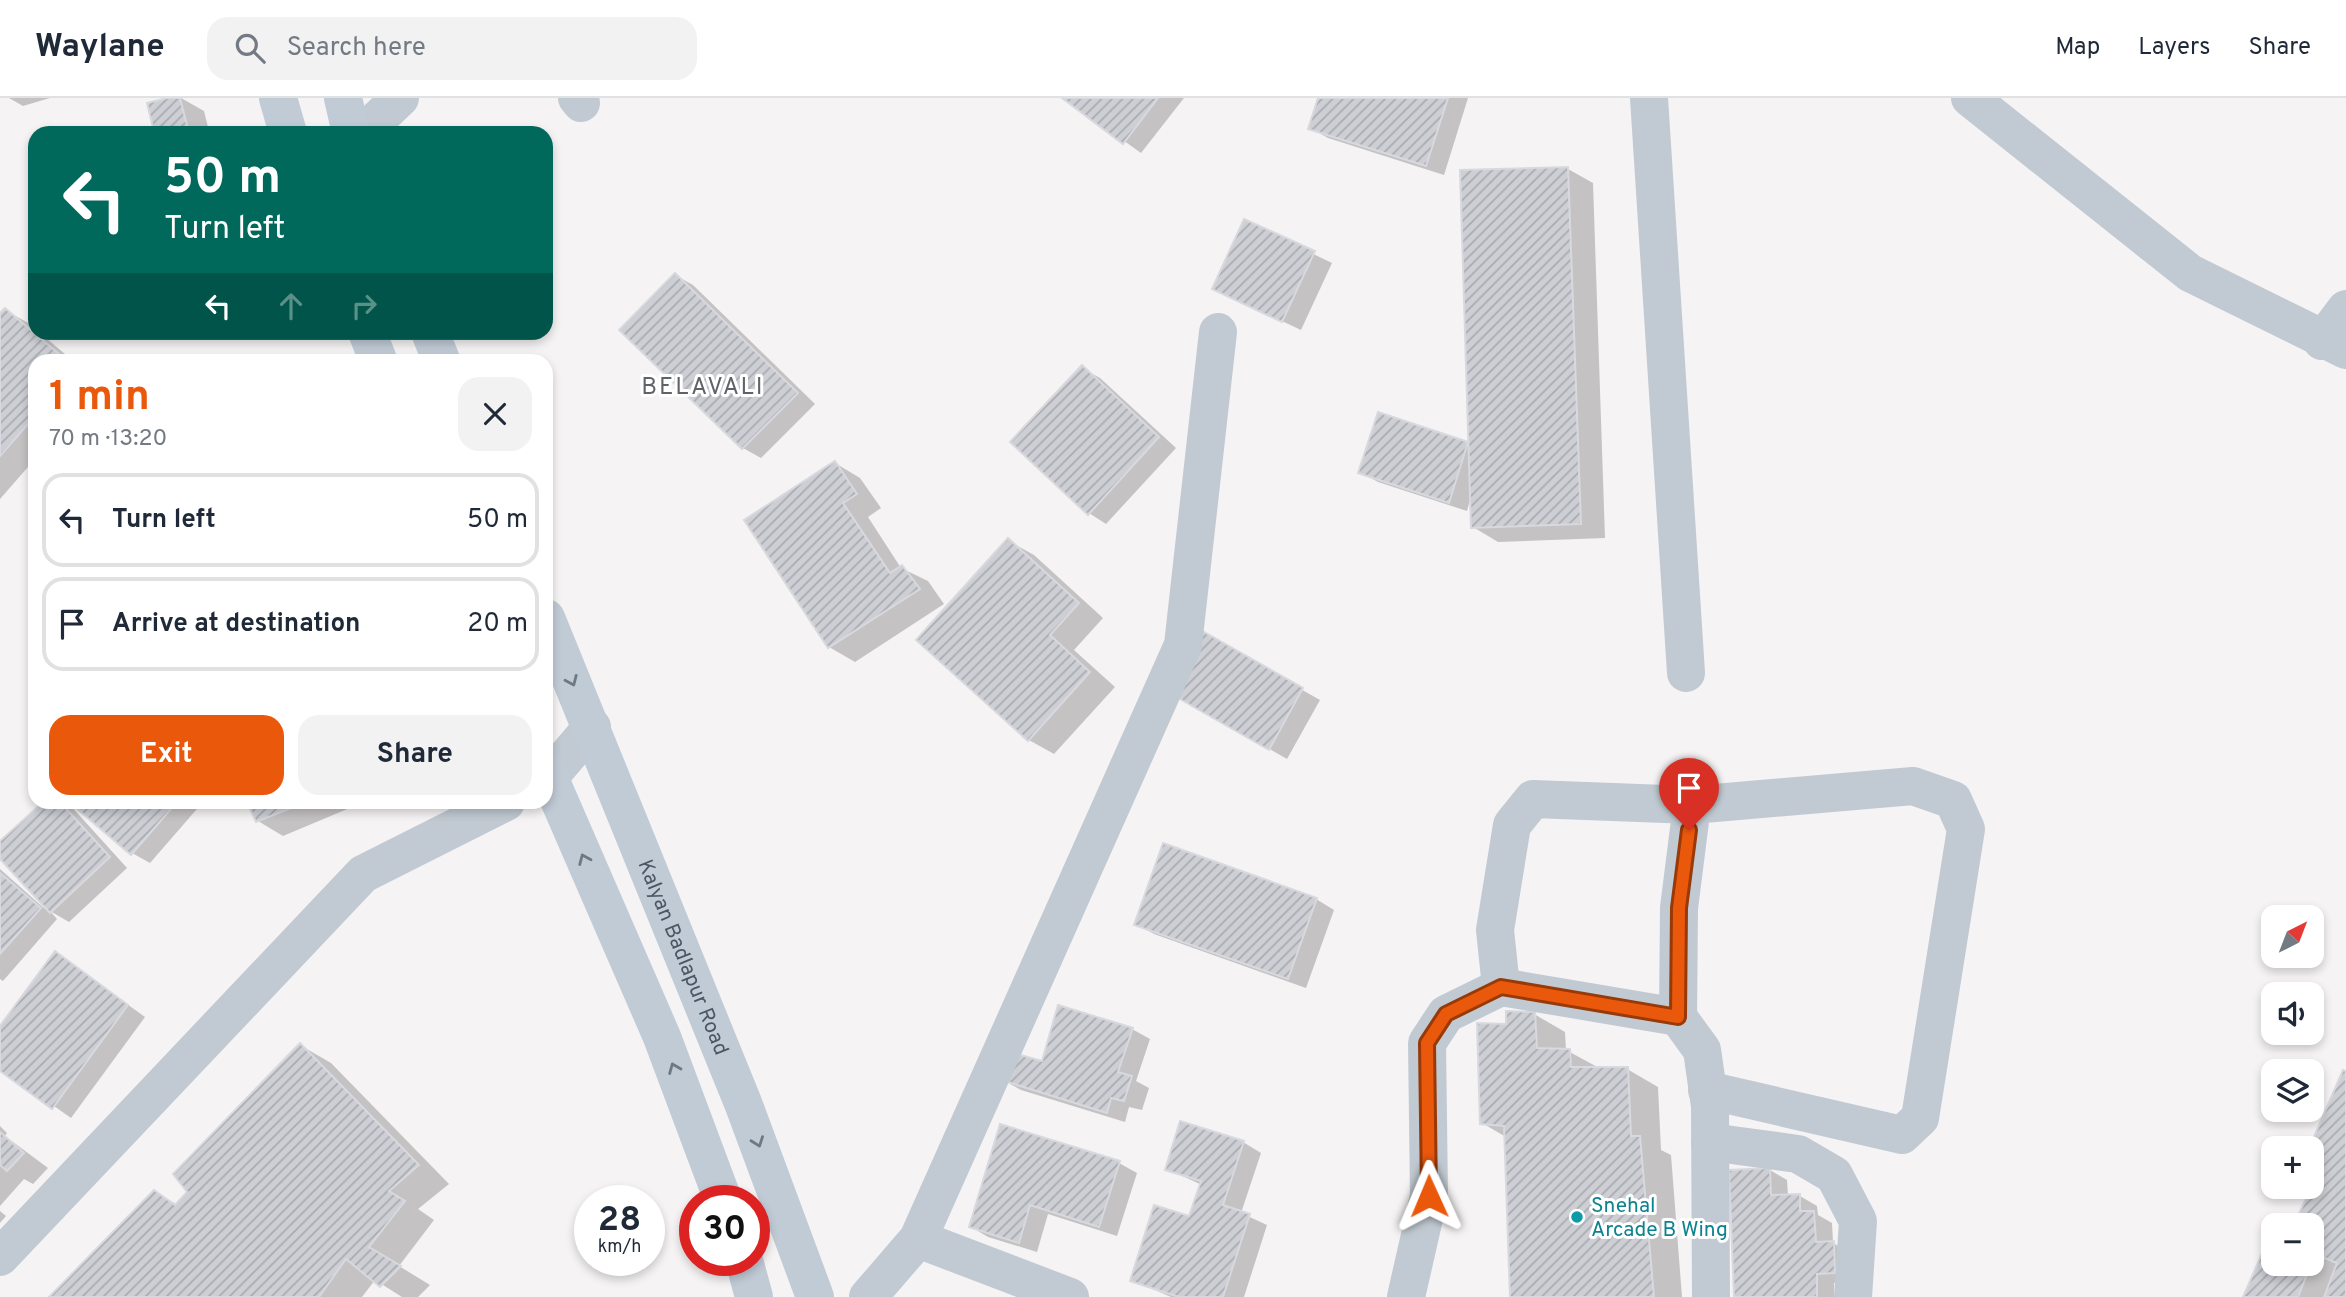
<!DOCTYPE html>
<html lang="en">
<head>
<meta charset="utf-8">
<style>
  body { margin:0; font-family:Overpass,sans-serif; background:#f2f2f3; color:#1f2937; height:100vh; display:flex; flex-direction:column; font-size:26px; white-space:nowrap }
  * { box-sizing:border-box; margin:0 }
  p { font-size:23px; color:#747a83 }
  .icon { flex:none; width:38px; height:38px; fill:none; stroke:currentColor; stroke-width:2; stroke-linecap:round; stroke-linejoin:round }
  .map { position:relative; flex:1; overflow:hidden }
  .panel { position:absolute; left:28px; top:256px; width:525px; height:455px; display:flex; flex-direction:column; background:#fff; border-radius:21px; box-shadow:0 4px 10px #0003 }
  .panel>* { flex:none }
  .banner { position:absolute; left:28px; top:28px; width:525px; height:214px; border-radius:21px; box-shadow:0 4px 10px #0003; background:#00695c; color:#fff; overflow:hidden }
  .needle { width:46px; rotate:42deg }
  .tools { position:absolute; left:2261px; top:807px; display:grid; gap:14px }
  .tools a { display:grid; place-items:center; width:63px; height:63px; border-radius:14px; background:#fff; box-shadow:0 4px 10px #0003; font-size:35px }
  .speed { position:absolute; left:574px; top:1087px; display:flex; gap:14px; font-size:35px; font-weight:700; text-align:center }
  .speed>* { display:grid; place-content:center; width:91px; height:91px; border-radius:50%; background:#fff; box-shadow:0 4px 10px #0003; line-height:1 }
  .speed small { font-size:18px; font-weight:400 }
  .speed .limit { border:10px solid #d22; background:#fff; color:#111 }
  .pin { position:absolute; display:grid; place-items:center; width:60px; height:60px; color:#fff; margin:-72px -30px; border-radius:50% 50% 50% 0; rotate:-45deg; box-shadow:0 0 7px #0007 }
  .pin .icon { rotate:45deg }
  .me { position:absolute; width:77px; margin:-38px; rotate:359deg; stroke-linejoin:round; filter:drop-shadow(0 0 5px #0008) }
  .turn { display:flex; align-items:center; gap:24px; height:147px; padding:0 21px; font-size:32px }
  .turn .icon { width:91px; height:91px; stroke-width:2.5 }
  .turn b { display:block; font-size:49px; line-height:60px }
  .lanes { display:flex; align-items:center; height:66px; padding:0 21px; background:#0003; justify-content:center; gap:35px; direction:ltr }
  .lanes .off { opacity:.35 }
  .round { display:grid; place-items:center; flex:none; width:74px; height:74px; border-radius:21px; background:#f2f2f3 }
  .overview { display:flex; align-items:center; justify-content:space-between; height:119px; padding:0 21px }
  h1 { font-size:42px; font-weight:700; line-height:52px; color:#ea580c }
  .cta { display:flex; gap:14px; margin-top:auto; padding:14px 21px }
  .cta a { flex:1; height:80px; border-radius:21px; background:#ea580c; color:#fff; font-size:28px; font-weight:700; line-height:80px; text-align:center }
  .cta a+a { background:#f2f2f3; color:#1f2937 }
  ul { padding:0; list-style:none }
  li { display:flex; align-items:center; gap:21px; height:94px; margin:0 14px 10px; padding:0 7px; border:4px solid #e0e1e3; border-radius:21px }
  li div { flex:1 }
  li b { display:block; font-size:26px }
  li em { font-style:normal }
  header { display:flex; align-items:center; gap:42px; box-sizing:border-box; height:98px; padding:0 35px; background:#fff; border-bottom:2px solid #e0e1e3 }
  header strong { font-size:33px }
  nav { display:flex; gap:38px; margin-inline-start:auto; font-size:24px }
  .search { width:490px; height:63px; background:#f2f2f3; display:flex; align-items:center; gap:18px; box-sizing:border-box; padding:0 24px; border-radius:21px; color:#747a83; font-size:26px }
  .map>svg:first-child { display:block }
  .shadow { fill:#0003 }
  .building { fill:url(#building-hatch); stroke:#d7d9de; stroke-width:2 }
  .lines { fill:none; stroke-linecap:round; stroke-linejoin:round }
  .street { stroke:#c1cad2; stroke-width:38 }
  .secondary { stroke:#c1cbd6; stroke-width:38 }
  .oneway { stroke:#6e7984 }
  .route-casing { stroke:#983908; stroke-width:18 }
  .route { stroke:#ea580c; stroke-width:12 }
  .culture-dot { fill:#0f9aa8; stroke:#fff; stroke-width:2.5 }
  .labels { text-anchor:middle; stroke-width:6; stroke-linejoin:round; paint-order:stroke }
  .street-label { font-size:21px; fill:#4a5661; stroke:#fff }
  .culture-label { font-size:21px; fill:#0d838f; stroke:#fff; text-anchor:start }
  .quarter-label { font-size:24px; letter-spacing:2px; fill:#5f6368; stroke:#fff }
</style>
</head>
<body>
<header>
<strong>Waylane</strong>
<div class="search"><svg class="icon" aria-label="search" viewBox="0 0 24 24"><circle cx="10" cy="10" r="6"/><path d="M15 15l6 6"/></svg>Search here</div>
<nav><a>Map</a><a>Layers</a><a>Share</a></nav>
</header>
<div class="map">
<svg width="2346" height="1199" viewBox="0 0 2346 1199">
  <defs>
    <pattern id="building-hatch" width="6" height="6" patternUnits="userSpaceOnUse" patternTransform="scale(1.75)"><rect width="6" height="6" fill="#cdcfd5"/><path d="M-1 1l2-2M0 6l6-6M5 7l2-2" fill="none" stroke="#a8abb0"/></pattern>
  </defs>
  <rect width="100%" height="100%" fill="#f5f3f3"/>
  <g class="shadow">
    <polygon points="9,0 50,0 23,8"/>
    <polygon points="174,0 181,0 204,13 209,33 221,30 229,35 139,35 155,31"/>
    <polygon points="1064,0 1184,0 1141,55"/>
    <polygon points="1320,0 1468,0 1444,77 1328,40 1310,30"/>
    <polygon points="35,54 35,74 30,55"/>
    <polygon points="1568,71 1593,85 1605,440 1498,444 1473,429 1471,398 1467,413 1378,384 1360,374 1467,345 1470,347"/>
    <polygon points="1245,123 1332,165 1301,232 1232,200"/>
    <polygon points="675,177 693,187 815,306 761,360 743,350 621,232"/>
    <polygon points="5,212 30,226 35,234 39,234 72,262 35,262 35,361 0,401 0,217"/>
    <polygon points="1082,270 1100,280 1176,350 1106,426 1089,415"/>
    <polygon points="835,365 860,380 881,410 868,419 901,470 928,483 944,506 855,564 829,549"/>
    <polygon points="1009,443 1034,457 1103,520 1074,552 1115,589 1054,656 1029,642"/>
    <polygon points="1200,534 1320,602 1287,661 1166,591"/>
    <polygon points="45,704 64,704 70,707 127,770 69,824 50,813 57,821 3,883 0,881 0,771 45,811 47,809 0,758 0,746"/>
    <polygon points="72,704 203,704 150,765 132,755"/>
    <polygon points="249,704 364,704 283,738 258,723"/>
    <polygon points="1316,801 1334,812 1306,890 1154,836 1136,826"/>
    <polygon points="56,855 145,919 71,1020 0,970 0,931"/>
    <polygon points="1534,916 1565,934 1566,952 1601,971 1627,971 1658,989 1661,1052 1671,1057 1682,1199 1512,1199 1506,1039 1482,1025 1508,928"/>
    <polygon points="1132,931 1150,941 1136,983 1149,990 1142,1012 1129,1009 1125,1024 1021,992 1003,982"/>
    <polygon points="300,947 331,965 449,1086 418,1111 434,1122 399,1168 430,1187 418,1199 402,1199 375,1182 362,1199 51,1199 155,1094 178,1107"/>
    <polygon points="2346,975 2346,1199 2245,1199 2273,1135 2273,1166 2312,1166 2312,1127 2296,1127 2319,1073 2312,1069 2311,1050"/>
    <polygon points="0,1028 7,1035 5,1038 48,1070 33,1086 24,1081 0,1108"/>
    <polygon points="1243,1044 1261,1055 1241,1115 1267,1127 1244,1199 1171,1199 1132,1182 1191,1120 1202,1087 1167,1071"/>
    <polygon points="1119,1065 1137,1075 1117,1138 1048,1116 1037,1154 988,1139 971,1129"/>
    <polygon points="1770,1072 1787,1082 1788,1098 1800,1098 1817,1108 1818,1117 1832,1125 1833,1145 1851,1155 1852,1184 1834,1185 1834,1199 1736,1199"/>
    <polygon points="0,1113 6,1118 0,1125"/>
  </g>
  <g class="building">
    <polygon points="167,0 180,0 189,35 133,35 153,30 147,5"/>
    <polygon points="1062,0 1158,0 1123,46"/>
    <polygon points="1318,0 1448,0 1426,68 1308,31"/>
    <polygon points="1568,69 1581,426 1471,430 1460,72"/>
    <polygon points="1244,121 1315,153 1282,224 1212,191"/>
    <polygon points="675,175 798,295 742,351 619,232"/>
    <polygon points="5,210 66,262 35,262 35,318 0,358 0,215"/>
    <polygon points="1082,267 1159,339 1088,417 1010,344"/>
    <polygon points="1378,314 1468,344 1449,405 1358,375"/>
    <polygon points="835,363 857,396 843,405 890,475 902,467 920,491 828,550 744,422"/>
    <polygon points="1008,440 1079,505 1050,537 1090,574 1028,643 916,542"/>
    <polygon points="1199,531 1303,590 1269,652 1164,592"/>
    <polygon points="43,704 60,704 110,759 50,815 0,761 0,743"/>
    <polygon points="69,704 177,704 131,757"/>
    <polygon points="247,704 306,704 256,724"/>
    <polygon points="1163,745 1317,800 1288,881 1134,827"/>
    <polygon points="0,775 41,810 0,856"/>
    <polygon points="55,853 128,907 52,1011 0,973 0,928"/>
    <polygon points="1058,907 1133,930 1118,974 1132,978 1124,1003 1111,1000 1107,1015 1001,982 1010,954 1042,963"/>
    <polygon points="1506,913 1535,914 1537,950 1570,951 1571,969 1628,969 1631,1038 1640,1038 1654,1199 1510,1199 1504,1028 1480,1026 1477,925 1506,926"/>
    <polygon points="300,945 419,1067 389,1093 405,1103 369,1149 401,1168 380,1189 346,1161 319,1199 49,1199 154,1092 175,1107 187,1094 173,1076"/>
    <polygon points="2343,972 2346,973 2346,1199 2324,1199 2337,1165 2315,1156 2312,1165 2312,1127 2275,1127 2278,1119 2294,1126 2312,1088 2318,1072 2312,1069 2312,1050 2309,1050"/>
    <polygon points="1180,1023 1244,1043 1223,1107 1250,1116 1223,1199 1179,1199 1130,1183 1154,1107 1189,1118 1201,1083 1165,1072"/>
    <polygon points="1000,1026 1120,1063 1099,1129 1030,1107 1019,1145 969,1129"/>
    <polygon points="0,1034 24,1055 7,1073 0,1067"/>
    <polygon points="1770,1070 1771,1097 1800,1096 1800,1113 1814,1113 1816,1144 1834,1143 1835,1175 1817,1176 1817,1199 1734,1199 1729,1072"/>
    <polygon points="2273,1130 2273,1166 2311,1166 2298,1199 2243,1199"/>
  </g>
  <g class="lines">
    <g class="street">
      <polyline points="577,0 581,5"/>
      <polyline points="1649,0 1686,575"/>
      <polyline points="1970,0 2190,175 2346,252"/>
      <polyline points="363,35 400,0"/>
      <polyline points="2322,243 2346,211"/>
      <polyline points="546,683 592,629"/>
      <polyline points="1501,889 1495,832 1512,727 1533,701 1692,707"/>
      <polyline points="1678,919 1679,810 1692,707 1913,688 1953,702 1966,731 1920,1020 1902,1037 1707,992"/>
      <polyline points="1710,1044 1798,1056 1834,1077 1858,1123 1853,1199"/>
      <polyline points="918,1141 1070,1199"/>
      <polyline points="0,1159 363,776 506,704"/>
      <polyline points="868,1199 918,1141 1183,547 1218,234"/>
      <polyline points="1406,1199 1429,1098 1427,945 1446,916 1501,889 1678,919 1702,952 1710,1008 1711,1199"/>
    </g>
    <g class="secondary">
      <polyline points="278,0 288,35"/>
      <polyline points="343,0 351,35"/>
      <polyline points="367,234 378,262"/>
      <polyline points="430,234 441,262"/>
      <path id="s1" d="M 546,520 L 743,1005 L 815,1199"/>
      <polyline points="546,672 662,939 723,1102"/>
      <polyline points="744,1162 754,1199"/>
    </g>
  </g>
  <defs><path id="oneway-chevron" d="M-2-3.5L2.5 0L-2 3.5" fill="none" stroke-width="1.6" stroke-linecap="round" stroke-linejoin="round" transform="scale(1.75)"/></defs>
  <g class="oneway">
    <use href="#oneway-chevron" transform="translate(572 583) rotate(66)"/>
    <use href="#oneway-chevron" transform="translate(584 761) rotate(-113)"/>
    <use href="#oneway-chevron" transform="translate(674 970) rotate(-112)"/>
    <use href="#oneway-chevron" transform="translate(758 1044) rotate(70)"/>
  </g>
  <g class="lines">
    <defs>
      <polyline id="route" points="1429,1098 1427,945 1446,916 1501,889 1678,919 1679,810 1689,732"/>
    </defs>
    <use href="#route" class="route-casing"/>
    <use href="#route" class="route"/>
  </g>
  <circle class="culture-dot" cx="1577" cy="1119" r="7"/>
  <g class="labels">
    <g class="street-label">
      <text dy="7" stroke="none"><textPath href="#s1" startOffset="366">Kalyan Badlapur Road</textPath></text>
    </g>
    <g class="culture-label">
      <text x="1591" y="1114">Snehal<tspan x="1591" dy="24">Arcade B Wing</tspan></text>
    </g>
    <g class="quarter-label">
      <text x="703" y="296">BELAVALI</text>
    </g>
  </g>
</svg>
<div class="tools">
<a><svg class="needle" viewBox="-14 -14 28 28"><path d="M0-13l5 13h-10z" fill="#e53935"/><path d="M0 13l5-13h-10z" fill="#747a83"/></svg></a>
<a><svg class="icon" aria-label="sound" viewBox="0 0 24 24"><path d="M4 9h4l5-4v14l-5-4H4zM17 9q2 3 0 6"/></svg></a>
<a><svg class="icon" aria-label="layers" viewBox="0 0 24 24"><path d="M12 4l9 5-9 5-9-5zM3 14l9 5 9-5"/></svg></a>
<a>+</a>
<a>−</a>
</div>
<div class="speed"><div>28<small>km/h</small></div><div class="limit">30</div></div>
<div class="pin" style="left:1689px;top:732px;background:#d93025"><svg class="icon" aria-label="arrive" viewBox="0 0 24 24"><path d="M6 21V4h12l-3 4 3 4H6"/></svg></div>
<svg class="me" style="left:1429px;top:1098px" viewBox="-20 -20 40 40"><path d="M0-17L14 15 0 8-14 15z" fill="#ea580c" stroke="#fff" stroke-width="4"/></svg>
<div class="banner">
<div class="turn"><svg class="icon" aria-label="left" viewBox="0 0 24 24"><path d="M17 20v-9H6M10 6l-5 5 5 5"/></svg><div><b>50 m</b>Turn left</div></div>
<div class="lanes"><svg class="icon" aria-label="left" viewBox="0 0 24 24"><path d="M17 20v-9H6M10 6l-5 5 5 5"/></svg><svg class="icon off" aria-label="ahead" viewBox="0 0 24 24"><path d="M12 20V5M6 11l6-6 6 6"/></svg><svg class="icon off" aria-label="right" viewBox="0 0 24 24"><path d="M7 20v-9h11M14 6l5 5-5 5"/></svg></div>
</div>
<section class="panel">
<div class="overview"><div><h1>1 min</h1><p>70 m · 13:20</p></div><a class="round"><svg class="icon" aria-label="close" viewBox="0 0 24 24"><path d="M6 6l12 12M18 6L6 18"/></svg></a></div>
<ul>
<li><svg class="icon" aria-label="left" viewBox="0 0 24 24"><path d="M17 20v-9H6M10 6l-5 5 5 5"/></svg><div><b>Turn left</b></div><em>50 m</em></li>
<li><svg class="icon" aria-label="arrive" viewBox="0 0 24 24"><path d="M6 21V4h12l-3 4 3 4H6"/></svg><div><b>Arrive at destination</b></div><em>20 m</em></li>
</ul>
<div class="cta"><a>Exit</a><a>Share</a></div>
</section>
</div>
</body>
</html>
